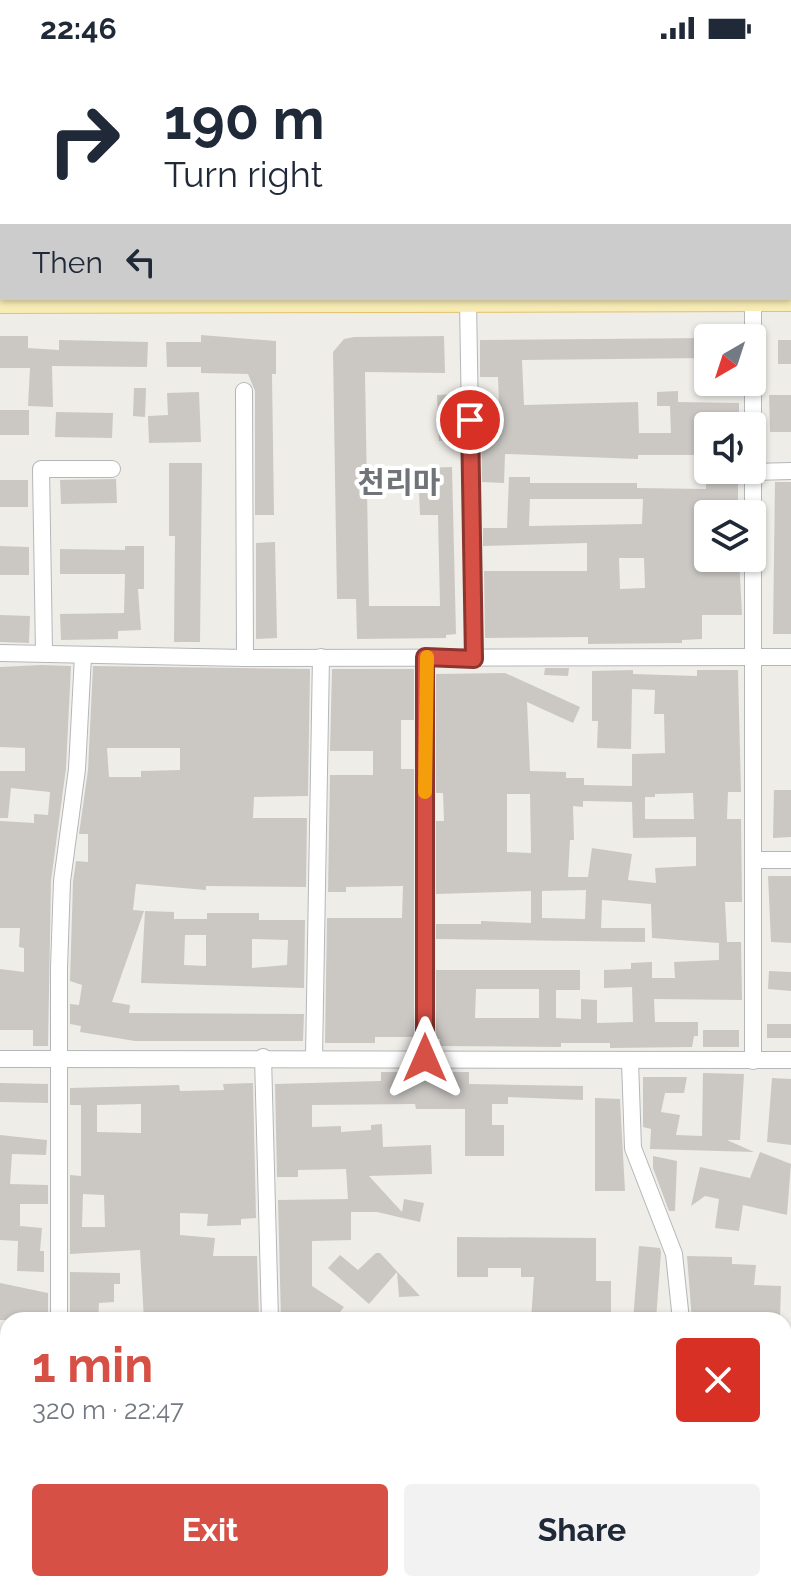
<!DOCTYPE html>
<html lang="en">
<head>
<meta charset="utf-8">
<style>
  body { margin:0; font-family:Raleway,"Noto Sans KR",sans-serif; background:#f2f2f3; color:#1f2937; height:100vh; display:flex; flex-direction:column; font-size:30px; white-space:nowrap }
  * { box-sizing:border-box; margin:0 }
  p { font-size:26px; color:#747a83 }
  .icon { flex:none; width:44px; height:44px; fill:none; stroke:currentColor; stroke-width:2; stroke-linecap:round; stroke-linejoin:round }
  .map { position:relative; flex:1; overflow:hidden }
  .side { position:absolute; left:0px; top:1256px; width:792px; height:280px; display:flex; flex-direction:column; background:#fff; border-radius:24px 24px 0 0; box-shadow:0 2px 6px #0004 }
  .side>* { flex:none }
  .banner { position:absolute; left:0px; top:0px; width:792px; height:244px; box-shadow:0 2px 6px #0004; background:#fff; color:#1f2937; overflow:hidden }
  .needle { width:52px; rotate:219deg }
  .buttons { position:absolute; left:694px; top:268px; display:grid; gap:16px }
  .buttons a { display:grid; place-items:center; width:72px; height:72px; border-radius:8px; background:#fff; box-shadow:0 2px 6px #0004; font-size:40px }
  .pin { position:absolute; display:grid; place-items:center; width:68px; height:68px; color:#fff; margin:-34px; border:4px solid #fff; border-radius:50%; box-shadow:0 2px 8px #0007 }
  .me { position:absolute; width:88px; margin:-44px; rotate:0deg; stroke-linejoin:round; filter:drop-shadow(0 0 6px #0008) }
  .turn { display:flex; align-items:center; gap:28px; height:168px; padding:0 32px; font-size:36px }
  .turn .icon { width:104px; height:104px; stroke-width:2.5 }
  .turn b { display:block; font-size:56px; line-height:68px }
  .then { display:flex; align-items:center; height:76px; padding:0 32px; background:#0003; gap:16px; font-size:30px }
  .round { display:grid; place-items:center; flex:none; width:84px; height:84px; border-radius:8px; background:#f2f2f3 }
  .head { display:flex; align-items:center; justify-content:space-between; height:136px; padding:0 32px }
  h1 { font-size:48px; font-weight:700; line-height:60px; color:#d75046 }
  .cta { display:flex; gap:16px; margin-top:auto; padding:16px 32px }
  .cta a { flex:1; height:92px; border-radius:8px; background:#d75046; color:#fff; font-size:32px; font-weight:700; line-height:92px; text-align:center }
  .cta a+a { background:#f2f2f3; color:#1f2937 }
  .status { display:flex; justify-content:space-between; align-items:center; height:56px; padding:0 40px; background:#fff; direction:ltr }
  .status svg { height:22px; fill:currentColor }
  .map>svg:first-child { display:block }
  .building { fill:#cbc8c4; fill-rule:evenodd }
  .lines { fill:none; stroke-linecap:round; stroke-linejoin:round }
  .minor-casing { stroke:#b4b7ba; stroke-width:18 }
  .major-casing { stroke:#e3c16d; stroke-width:22 }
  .minor { stroke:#fff; stroke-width:16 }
  .major { stroke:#f7ecb5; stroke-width:20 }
  .route-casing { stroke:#8c342e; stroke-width:20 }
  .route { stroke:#d75046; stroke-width:14 }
  .slow { stroke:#f59e0b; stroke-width:14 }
  .labels { text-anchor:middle; stroke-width:8; stroke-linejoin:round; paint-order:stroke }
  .district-label { font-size:30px; font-weight:bold; fill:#707478; stroke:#fff }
</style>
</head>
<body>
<div class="status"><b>22:46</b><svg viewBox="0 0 49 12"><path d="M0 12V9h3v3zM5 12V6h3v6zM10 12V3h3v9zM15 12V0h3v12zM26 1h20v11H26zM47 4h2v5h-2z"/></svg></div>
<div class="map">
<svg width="791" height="1536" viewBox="0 0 791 1536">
  <rect width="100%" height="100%" fill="#efede8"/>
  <g class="building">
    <polygon points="201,279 276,285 276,318 272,318 274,459 255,459 255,335 248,318 201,317 201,311 167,311 166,286 201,286"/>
    <polygon points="0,280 28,280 28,292 59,294 59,284 148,286 147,311 52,310 53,351 28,350 30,312 0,312"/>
    <polygon points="444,280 445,317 365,316 369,550 440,550 438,459 420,459 418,412 452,411 456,578 446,579 446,582 357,583 356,543 337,543 333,296 344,283 354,281"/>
    <polygon points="708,282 708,302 522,304 524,349 638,346 639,377 671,377 670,350 657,350 657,336 678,335 678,346 739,347 739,364 708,363 708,399 638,399 638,403 505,398 504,427 482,426 481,349 499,349 498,321 480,321 480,284"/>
    <rect x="778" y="284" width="13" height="24"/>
    <polygon points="134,332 146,332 145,361 133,360"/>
    <polygon points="199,336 201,386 149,387 148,360 168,359 167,337"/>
    <polygon points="459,338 459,383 439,385 437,339"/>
    <polygon points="769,339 791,339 791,376 770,376"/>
    <rect x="0" y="354" width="29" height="25"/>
    <polygon points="56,356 113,357 112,382 55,381"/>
    <polygon points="169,407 202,407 200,586 174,586 175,480 169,480"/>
    <path d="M 706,420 L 738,420 L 738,458 L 708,458 L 708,502 L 739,502 L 742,559 L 702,559 L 702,583 L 682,584 L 682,587 L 588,588 L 588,581 L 485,582 L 484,515 L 587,515 L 587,487 L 483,490 L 483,472 L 507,472 L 509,421 L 530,421 L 530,427 L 637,427 L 637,432 L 706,433 ZM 530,443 L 643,443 L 642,468 L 529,470 ZM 619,502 L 644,502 L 645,532 L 620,533 Z"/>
    <polygon points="116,423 117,447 61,448 60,424"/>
    <rect x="0" y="424" width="28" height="27"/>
    <polygon points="775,426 791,426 791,578 773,578"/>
    <polygon points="275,486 277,582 256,583 256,487"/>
    <polygon points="0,490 29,491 29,519 0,519"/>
    <polygon points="125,490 144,490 144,533 138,533 141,574 118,575 118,583 61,584 60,558 124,557 125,518 60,518 60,493 125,494"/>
    <polygon points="0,559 30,560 29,587 0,586"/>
    <polygon points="41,609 71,610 66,712 51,825 48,990 33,990 33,974 0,974 0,913 24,916 24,892 19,891 20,872 0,872 0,765 34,767 34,758 48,759 50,736 11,732 8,762 0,762 0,715 25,715 25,692 0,691 0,611"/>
    <path d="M 93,610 L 310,613 L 308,740 L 254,741 L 253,762 L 307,762 L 306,831 L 206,830 L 206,834 L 136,828 L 133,854 L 144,855 L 112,946 L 130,949 L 129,957 L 304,958 L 303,985 L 135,985 L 80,976 L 81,970 L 70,968 L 70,948 L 79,949 L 82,929 L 70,925 L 73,826 L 76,805 L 88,806 L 88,778 L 79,778 L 88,714 ZM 107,692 L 180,692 L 180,714 L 141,715 L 141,721 L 109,721 Z"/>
    <polygon points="545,612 569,612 568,620 544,619"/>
    <polygon points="332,613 414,613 414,664 401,664 401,713 414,713 414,981 375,981 375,987 325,987 327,862 402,862 403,830 346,831 346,836 328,836 330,719 373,719 373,695 330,695"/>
    <path d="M 633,614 L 633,618 L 697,620 L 697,614 L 738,614 L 741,736 L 728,736 L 727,763 L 741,763 L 742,846 L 725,846 L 727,886 L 741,886 L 742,944 L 654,943 L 655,966 L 698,966 L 698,980 L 694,980 L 692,991 L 610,992 L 610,987 L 561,987 L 561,991 L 440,990 L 440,983 L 436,983 L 436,914 L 580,914 L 580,934 L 556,934 L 556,962 L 581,963 L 581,943 L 597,944 L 597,967 L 633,966 L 632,931 L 604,932 L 604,914 L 631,913 L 631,907 L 652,906 L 652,922 L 675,922 L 674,906 L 719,904 L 719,887 L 652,882 L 651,848 L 602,844 L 601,872 L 645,872 L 645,886 L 436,883 L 436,868 L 481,868 L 481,865 L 531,867 L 531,835 L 436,838 L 436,765 L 444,765 L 443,737 L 436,737 L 436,618 L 505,617 L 580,651 L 573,667 L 527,646 L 530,715 L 566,716 L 566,722 L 584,722 L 584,729 L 632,730 L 632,698 L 665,697 L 664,658 L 654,658 L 655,634 L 632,633 L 631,693 L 597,692 L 598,665 L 592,665 L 592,615 ZM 693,737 L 694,763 L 645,763 L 645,741 L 655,741 L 655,738 ZM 507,738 L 530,738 L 531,797 L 507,796 ZM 583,745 L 632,746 L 633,782 L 696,781 L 696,810 L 655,812 L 656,827 L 628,824 L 632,798 L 592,792 L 588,821 L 568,821 L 570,784 L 574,784 L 573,750 L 583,751 ZM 586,834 L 585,863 L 542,862 L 542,835 ZM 476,933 L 539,933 L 539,962 L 475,962 Z"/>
    <polygon points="774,734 791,734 791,781 773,782"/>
    <polygon points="768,820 791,820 791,887 771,886"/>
    <path d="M 145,855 L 174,856 L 174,863 L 207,863 L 207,857 L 259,857 L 259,864 L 305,864 L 304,932 L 141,927 ZM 185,879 L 206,879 L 206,910 L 184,909 ZM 252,883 L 288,884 L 287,909 L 252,912 Z"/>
    <polygon points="769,915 791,916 791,935 768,933"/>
    <rect x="767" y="968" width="24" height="14"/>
    <rect x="703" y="974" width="36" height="17"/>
    <polygon points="381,1016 469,1016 469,1028 583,1030 583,1044 508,1041 508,1048 492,1048 492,1069 504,1069 504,1100 465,1100 465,1053 416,1053 415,1048 312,1049 312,1071 341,1070 341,1076 371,1074 371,1069 382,1068 383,1091 431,1089 432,1118 369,1120 402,1156 404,1143 424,1147 420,1166 377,1156 351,1156 351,1184 312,1185 312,1230 344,1251 334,1264 281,1264 278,1144 348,1143 346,1113 298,1114 298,1121 277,1121 275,1028 381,1025"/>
    <polygon points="703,1017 744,1018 740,1084 727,1084 754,1096 650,1093 651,1073 643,1071 643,1021 687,1021 684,1037 665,1037 661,1056 680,1059 676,1079 702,1080"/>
    <polygon points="772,1022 791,1023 791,1089 767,1086"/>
    <polygon points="0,1027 48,1028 48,1047 0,1046"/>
    <path d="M 253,1027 L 256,1162 L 241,1163 L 241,1169 L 207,1170 L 208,1158 L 180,1157 L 180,1179 L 215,1182 L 213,1200 L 257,1200 L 259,1264 L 144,1264 L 140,1194 L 70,1198 L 70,1119 L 81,1120 L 81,1049 L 70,1049 L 70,1032 L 179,1029 L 180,1035 L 224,1034 L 223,1028 ZM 141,1048 L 141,1077 L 97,1076 L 97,1049 ZM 83,1138 L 104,1139 L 105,1171 L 82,1171 Z"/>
    <polygon points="595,1042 620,1043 625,1135 595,1135"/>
    <polygon points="0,1079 47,1084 46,1099 12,1098 10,1128 48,1129 48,1148 20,1148 20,1170 42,1172 40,1195 44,1195 44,1216 17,1215 18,1185 0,1184"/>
    <polygon points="760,1096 791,1108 787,1159 743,1149 739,1175 715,1172 719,1143 705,1140 691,1150 700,1111 750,1122"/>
    <polygon points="653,1100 677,1105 675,1155 669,1155 653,1112"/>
    <polygon points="457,1181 596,1182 596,1225 611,1225 611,1264 589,1264 589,1259 563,1258 563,1264 531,1264 534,1221 521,1221 521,1212 488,1212 488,1221 457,1221"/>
    <polygon points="639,1190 660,1192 661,1196 656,1264 633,1264"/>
    <polygon points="376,1197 380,1197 420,1240 399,1241 397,1216 369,1248 328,1212 340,1199 358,1214"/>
    <polygon points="687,1200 732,1201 732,1208 756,1209 754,1229 781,1230 780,1264 692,1264"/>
    <polygon points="70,1216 120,1217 120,1228 114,1228 114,1246 99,1247 98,1264 70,1264"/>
    <polygon points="0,1227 48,1237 48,1264 0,1264"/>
  </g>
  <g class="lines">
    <defs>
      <g id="minor">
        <polyline points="790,11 791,11"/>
        <polyline points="0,13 2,13"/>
        <polyline points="753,242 753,1005"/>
        <polyline points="468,245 474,603"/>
        <polyline points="244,335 245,602"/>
        <polyline points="753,416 791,415"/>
        <polyline points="44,596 41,413 112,413"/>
        <polyline points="0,597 245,602 791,601"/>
        <polyline points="755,804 791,804"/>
        <polyline points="263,1001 270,1264"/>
        <polyline points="314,1001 321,601"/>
        <polyline points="425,1002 425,601"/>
        <polyline points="0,1003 791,1004"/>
        <polyline points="630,1005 633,1092 674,1198 681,1264"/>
        <polyline points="59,1264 59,912 62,825 77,713 83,600"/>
      </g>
      <polyline id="major" points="0,247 791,245"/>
    </defs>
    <use href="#minor" class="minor-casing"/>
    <use href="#major" class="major-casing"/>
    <use href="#minor" class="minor"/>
    <use href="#major" class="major"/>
  </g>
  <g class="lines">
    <defs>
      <polyline id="route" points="425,1002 425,601 474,603 470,364"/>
    </defs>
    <use href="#route" class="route-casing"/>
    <use href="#route" class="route"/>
    <polyline class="slow" points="425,736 427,601"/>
  </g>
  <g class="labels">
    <g class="district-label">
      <text x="399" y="437">천리마</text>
    </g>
  </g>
</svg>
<div class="buttons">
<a><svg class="needle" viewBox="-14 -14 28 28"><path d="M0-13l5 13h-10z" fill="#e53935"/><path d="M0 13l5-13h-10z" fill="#747a83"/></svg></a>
<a><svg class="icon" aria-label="sound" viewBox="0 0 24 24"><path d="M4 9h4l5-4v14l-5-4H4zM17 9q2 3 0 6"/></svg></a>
<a><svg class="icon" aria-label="layers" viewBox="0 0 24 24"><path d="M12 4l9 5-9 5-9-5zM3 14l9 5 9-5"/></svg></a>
</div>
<div class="pin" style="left:470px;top:364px;background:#d93025"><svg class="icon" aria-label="arrive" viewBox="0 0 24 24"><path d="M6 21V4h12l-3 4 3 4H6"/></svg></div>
<svg class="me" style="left:425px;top:1002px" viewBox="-20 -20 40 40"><path d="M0-17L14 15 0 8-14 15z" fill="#d75046" stroke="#fff" stroke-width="4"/></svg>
<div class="banner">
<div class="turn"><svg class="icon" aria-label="right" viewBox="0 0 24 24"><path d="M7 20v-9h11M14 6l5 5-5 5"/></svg><div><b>190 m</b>Turn right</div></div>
<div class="then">Then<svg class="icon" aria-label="left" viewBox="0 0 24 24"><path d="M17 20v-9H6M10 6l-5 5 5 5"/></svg></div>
</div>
<section class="side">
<div class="head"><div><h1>1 min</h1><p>320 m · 22:47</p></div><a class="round" style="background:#d93025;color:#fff"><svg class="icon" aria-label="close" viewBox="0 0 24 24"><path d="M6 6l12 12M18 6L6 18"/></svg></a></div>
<div class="cta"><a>Exit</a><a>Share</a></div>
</section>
</div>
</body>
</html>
